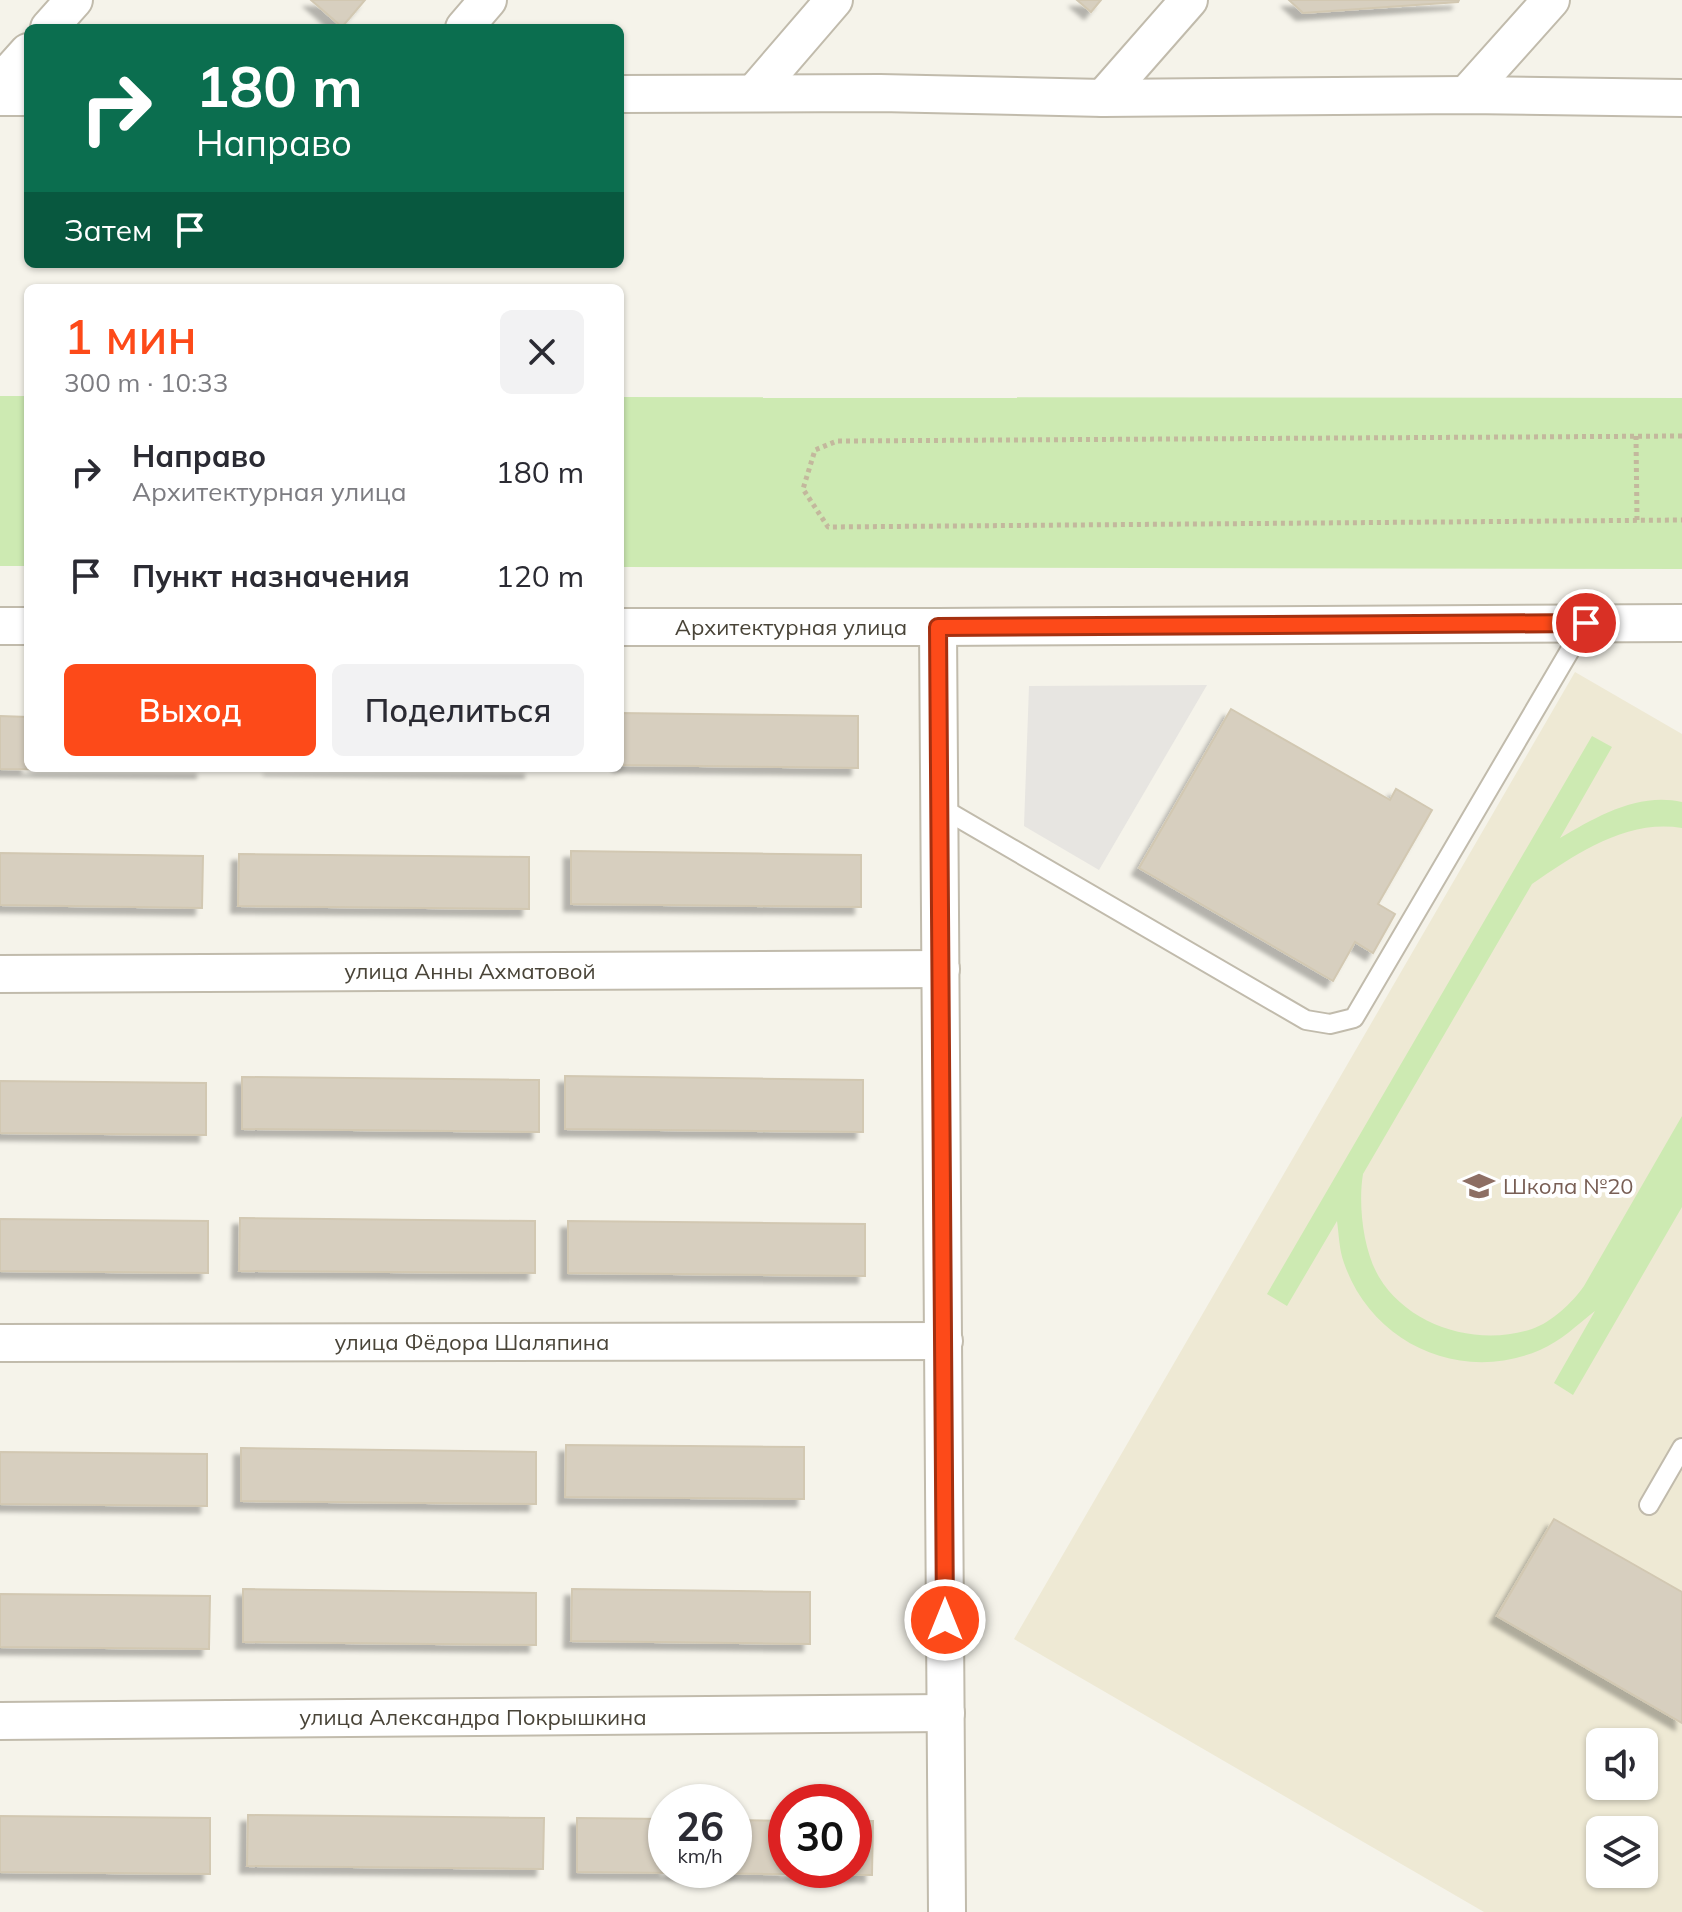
<!DOCTYPE html>
<html lang="ru">
<head>
<meta charset="utf-8">
<style>
  body { margin:0; font-family:Mulish,sans-serif; background:#f2f2f3; color:#2b2b33; height:100vh; display:flex; flex-direction:column; font-size:30px; white-space:nowrap }
  * { box-sizing:border-box; margin:0 }
  p { font-size:26px; color:#7c7c81 }
  .icon { flex:none; width:44px; height:44px; fill:none; stroke:currentColor; stroke-width:2; stroke-linecap:round; stroke-linejoin:round }
  .map { position:relative; flex:1; overflow:hidden }
  .panel { position:absolute; left:24px; top:284px; width:600px; height:488px; display:flex; flex-direction:column; background:#fff; border-radius:12px; box-shadow:0 2px 6px #0004 }
  .panel>* { flex:none }
  .hud { position:absolute; left:24px; top:24px; width:600px; height:244px; border-radius:12px; box-shadow:0 2px 6px #0004; background:#0b6e4f; color:#fff; overflow:hidden }
  .buttons { position:absolute; left:1586px; top:1728px; display:grid; gap:16px }
  .buttons a { display:grid; place-items:center; width:72px; height:72px; border-radius:12px; background:#fff; box-shadow:0 2px 6px #0004; font-size:40px }
  .speed { position:absolute; left:648px; top:1784px; display:flex; gap:16px; font-size:40px; font-weight:700; text-align:center }
  .speed>* { display:grid; place-content:center; width:104px; height:104px; border-radius:50%; background:#fff; box-shadow:0 2px 6px #0004; line-height:1 }
  .speed small { font-size:20px; font-weight:400 }
  .speed .limit { border:12px solid #d22; background:#fff; color:#111 }
  .pin { position:absolute; display:grid; place-items:center; width:68px; height:68px; color:#fff; margin:-34px; border:4px solid #fff; border-radius:50%; box-shadow:0 2px 8px #0007 }
  .me { position:absolute; width:88px; margin:-44px; rotate:0deg; stroke-linejoin:round; filter:drop-shadow(0 0 6px #0008) }
  .turn { display:flex; align-items:center; gap:28px; height:168px; padding:0 40px; font-size:36px }
  .turn .icon { width:104px; height:104px; stroke-width:2.5 }
  .turn b { display:block; font-size:56px; line-height:68px }
  .then { display:flex; align-items:center; height:76px; padding:0 40px; background:#0003; gap:16px; font-size:30px }
  .round { display:grid; place-items:center; flex:none; width:84px; height:84px; border-radius:12px; background:#f2f2f3 }
  .overview { display:flex; align-items:center; justify-content:space-between; height:136px; padding:0 40px }
  h1 { font-size:48px; font-weight:600; line-height:60px; color:#fd4a19 }
  .action { display:flex; gap:16px; margin-top:auto; padding:16px 40px }
  .action a { flex:1; height:92px; border-radius:12px; background:#fd4a19; color:#fff; font-size:32px; font-weight:600; line-height:92px; text-align:center }
  .action a+a { background:#f2f2f3; color:#2b2b33 }
  ul { padding:0; list-style:none }
  li { display:flex; align-items:center; gap:24px; height:104px; padding:0 40px }
  li div { flex:1 }
  li b { display:block; font-size:30px }
  li em { font-style:normal }
  .map>svg:first-child { display:block }
  .education { fill:#eee9d4; fill-rule:evenodd }
  .green { fill:#cdeab2 }
  .parking { fill:#e7e5e1 }
  .building { fill:#d7cfbf; stroke:#d2c8b2; stroke-width:2; filter:url(#shadow) }
  .lines { fill:none; stroke-linecap:round; stroke-linejoin:round }
  .lane-casing { stroke:#c1bbac; stroke-width:22 }
  .street-casing { stroke:#c1bbac; stroke-width:40 }
  .path { stroke:#c3b89d; stroke-width:5; stroke-dasharray:4 4; stroke-linecap:butt }
  .lane { stroke:#fff; stroke-width:18 }
  .street { stroke:#fff; stroke-width:36 }
  .route-casing { stroke:#a43010; stroke-width:20 }
  .route { stroke:#fd4a19; stroke-width:14 }
  .labels { text-anchor:middle; stroke-width:8; stroke-linejoin:round; paint-order:stroke }
  .street-label { font-size:22px; fill:#494438; stroke:#fff }
  .education-label { font-size:22px; fill:#785e54; stroke:#fff; text-anchor:start }
</style>
</head>
<body>
<div class="map">
<svg width="1682" height="1912" viewBox="0 0 1682 1912">
  <defs>
    <filter id="shadow"><feDropShadow dx="-7" dy="7" stdDeviation="2" flood-color="#0004"/></filter>
  </defs>
  <rect width="100%" height="100%" fill="#f5f3ea"/>
  <path class="education" d="M 1575,672 L 1682,734 L 1682,1912 L 1484,1912 L 1014,1639 ZM 1600,1742 L 1644,1742 L 1644,1786 L 1600,1786 ZM 1600,1830 L 1644,1830 L 1644,1874 L 1600,1874 Z"/>
  <g class="green">
    <rect x="0" y="396" width="28" height="170"/>
    <polygon points="620,397 1682,398 1682,569 620,567"/>
    <path d="M 1592,736 L 1612,747 L 1560,838 C 1596,817 1638,792 1682,802 L 1682,828 C 1626,819 1576,854 1532,884 L 1363,1174 C 1358,1204 1363,1250 1379,1277 C 1409,1327 1478,1347 1532,1329 C 1552,1322 1572,1303 1584,1286 L 1682,1116 L 1682,1207 L 1573,1395 L 1554,1383 L 1595,1311 C 1577,1325 1561,1341 1540,1350 C 1461,1384 1372,1344 1344,1263 C 1339,1249 1339,1235 1337,1221 L 1287,1306 L 1267,1294 Z"/>
  </g>
  <polygon class="parking" points="1207,685 1099,870 1024,826 1029,686"/>
  <g class="building">
    <polygon points="311,0 365,0 342,27"/>
    <polygon points="1077,0 1101,0 1091,12"/>
    <polygon points="1289,0 1459,0 1458,2 1303,13"/>
    <polygon points="1231,709 1390,800 1396,789 1432,810 1378,904 1395,914 1373,953 1355,942 1333,981 1139,868"/>
    <polygon points="620,713 858,716 858,768 620,765"/>
    <polygon points="0,716 28,717 28,768 203,768 203,771 0,769"/>
    <polygon points="270,768 531,768 531,771"/>
    <polygon points="571,851 861,855 861,907 571,904"/>
    <polygon points="0,853 203,856 202,908 0,905"/>
    <polygon points="239,854 529,857 529,909 238,906"/>
    <polygon points="565,1076 863,1080 863,1132 565,1129"/>
    <polygon points="242,1077 539,1080 539,1132 242,1129"/>
    <polygon points="0,1081 206,1083 206,1135 0,1133"/>
    <polygon points="240,1218 535,1221 535,1273 239,1271"/>
    <polygon points="0,1219 208,1221 208,1273 0,1271"/>
    <polygon points="568,1221 865,1224 865,1276 568,1273"/>
    <polygon points="566,1445 804,1447 804,1499 565,1497"/>
    <polygon points="241,1448 536,1452 536,1504 241,1501"/>
    <polygon points="0,1452 207,1454 207,1506 0,1504"/>
    <polygon points="1554,1519 1682,1592 1682,1723 1497,1616"/>
    <polygon points="243,1589 536,1593 536,1645 243,1642"/>
    <polygon points="572,1589 810,1592 810,1644 571,1641"/>
    <polygon points="0,1594 210,1596 209,1649 0,1647"/>
    <polygon points="248,1815 544,1818 543,1869 247,1866"/>
    <polygon points="0,1816 210,1818 210,1874 0,1872"/>
    <polygon points="577,1818 666,1819 666,1870 734,1870 734,1820 786,1821 786,1870 854,1870 854,1821 873,1821 872,1875 577,1872"/>
  </g>
  <g class="lines">
    <defs>
      <g id="lane">
        <polyline points="940,807 1306,1020 1330,1024 1354,1018 1586,623"/>
        <polyline points="1649,1505 1682,1448"/>
      </g>
      <g id="street">
        <polyline points="49,28 74,0"/>
        <polyline points="464,28 488,0"/>
        <polyline points="0,83 28,52"/>
        <polyline points="754,93 834,0"/>
        <polyline points="620,94 880,93 1103,98 1466,95 1682,98"/>
        <polyline points="1466,95 1551,0"/>
        <polyline points="0,97 28,97"/>
        <polyline points="1103,98 1189,0"/>
        <polyline points="0,626 28,626"/>
        <polyline points="620,627 938,627 1682,623"/>
        <polyline points="938,627 947,1912"/>
        <polyline points="0,974 941,969"/>
        <polyline points="0,1343 944,1341"/>
        <polyline points="0,1721 946,1713"/>
      </g>
    </defs>
    <use href="#lane" class="lane-casing"/>
    <use href="#street" class="street-casing"/>
    <g class="path">
      <polyline points="1636,436 1637,520"/>
      <polyline points="1682,436 837,441 815,450 803,489 828,527 1682,520"/>
    </g>
    <use href="#lane" class="lane"/>
    <use href="#street" class="street"/>
  </g>
  <g class="lines">
    <defs>
      <polyline id="route" points="945,1620 938,627 1586,623"/>
    </defs>
    <use href="#route" class="route-casing"/>
    <use href="#route" class="route"/>
  </g>
  <defs>
    <symbol id="school-bare" viewBox="-9 -9 18 18"><path d="M0-5L7-2L0 1L-7-2ZM-4 1L0 2.5L4 1V4Q0 6-4 4Z" fill="#8d6e63" stroke="#fff" stroke-width="2.5" paint-order="stroke"/></symbol>
  </defs>
  <g fill-rule="evenodd">
    <use href="#school-bare" x="1457" y="1164" width="44" height="44"/>
  </g>
  <g class="labels">
    <g class="street-label">
      <text x="791" y="635">Архитектурная улица</text>
      <text x="470" y="979">улица Анны Ахматовой</text>
      <text x="472" y="1350">улица Фёдора Шаляпина</text>
      <text x="473" y="1725">улица Александра Покрышкина</text>
    </g>
    <g class="education-label">
      <text x="1503" y="1194">Школа №20</text>
    </g>
  </g>
</svg>
<div class="buttons">
<a><svg class="icon" aria-label="sound" viewBox="0 0 24 24"><path d="M4 9h4l5-4v14l-5-4H4zM17 9q2 3 0 6"/></svg></a>
<a><svg class="icon" aria-label="layers" viewBox="0 0 24 24"><path d="M12 4l9 5-9 5-9-5zM3 14l9 5 9-5"/></svg></a>
</div>
<div class="speed"><div>26<small>km/h</small></div><div class="limit">30</div></div>
<div class="pin" style="left:1586px;top:623px;background:#d93025"><svg class="icon" aria-label="arrive" viewBox="0 0 24 24"><path d="M6 21V4h12l-3 4 3 4H6"/></svg></div>
<svg class="me" style="left:945px;top:1620px" viewBox="-20 -20 40 40"><circle r="17" fill="#fd4a19" stroke="#fff" stroke-width="3"/><path d="M0-11L8 9 0 5-8 9z" fill="#fff"/></svg>
<div class="hud">
<div class="turn"><svg class="icon" aria-label="right" viewBox="0 0 24 24"><path d="M7 20v-9h11M14 6l5 5-5 5"/></svg><div><b>180 m</b>Направо</div></div>
<div class="then">Затем<svg class="icon" aria-label="arrive" viewBox="0 0 24 24"><path d="M6 21V4h12l-3 4 3 4H6"/></svg></div>
</div>
<section class="panel">
<div class="overview"><div><h1>1 мин</h1><p>300 m · 10:33</p></div><a class="round"><svg class="icon" aria-label="close" viewBox="0 0 24 24"><path d="M6 6l12 12M18 6L6 18"/></svg></a></div>
<ul>
<li><svg class="icon" aria-label="right" viewBox="0 0 24 24"><path d="M7 20v-9h11M14 6l5 5-5 5"/></svg><div><b>Направо</b><p>Архитектурная улица</p></div><em>180 m</em></li>
<li><svg class="icon" aria-label="arrive" viewBox="0 0 24 24"><path d="M6 21V4h12l-3 4 3 4H6"/></svg><div><b>Пункт назначения</b></div><em>120 m</em></li>
</ul>
<div class="action"><a>Выход</a><a>Поделиться</a></div>
</section>
</div>
</body>
</html>
